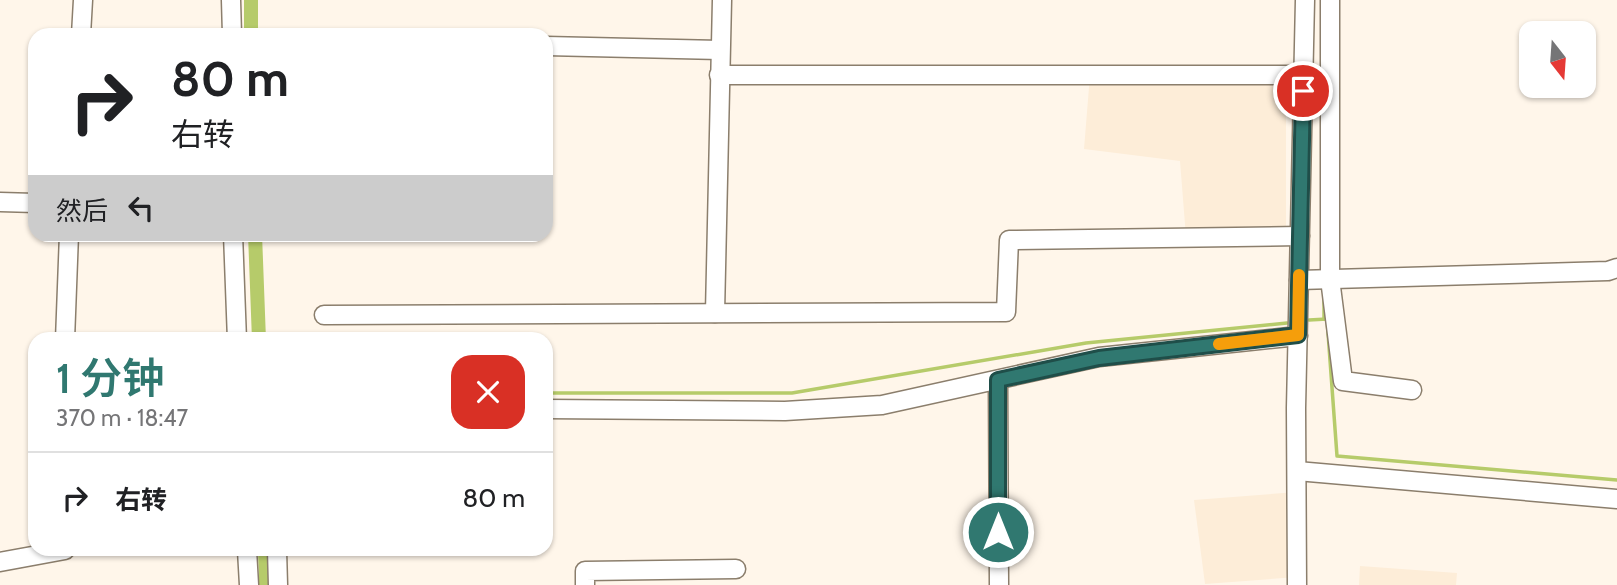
<!DOCTYPE html>
<html lang="zh">
<head>
<meta charset="utf-8">
<style>
  body { margin:0; font-family:Cabin,"Noto Sans SC",sans-serif; background:#f6f6f6; color:#202124; height:100vh; display:flex; flex-direction:column; font-size:26px; white-space:nowrap }
  * { box-sizing:border-box; margin:0 }
  p { font-size:23px; color:#757577 }
  .icon { flex:none; width:38px; height:38px; fill:none; stroke:currentColor; stroke-width:2; stroke-linecap:round; stroke-linejoin:round }
  .map { position:relative; flex:1; overflow:hidden }
  .side { position:absolute; left:28px; top:332px; width:525px; height:224px; display:flex; flex-direction:column; background:#fff; border-radius:21px; box-shadow:0 2px 5px #0004 }
  .side>* { flex:none }
  .top-card { position:absolute; left:28px; top:28px; width:525px; height:214px; border-radius:21px; box-shadow:0 2px 5px #0004; background:#fff; color:#202124; overflow:hidden }
  .needle { width:46px; rotate:163deg }
  .buttons { position:absolute; left:1519px; top:21px; display:grid; gap:14px }
  .buttons a { display:grid; place-items:center; width:77px; height:77px; border-radius:14px; background:#fff; box-shadow:0 2px 5px #0004; font-size:35px }
  .pin { position:absolute; display:grid; place-items:center; width:60px; height:60px; color:#fff; margin:-30px; border:4px solid #fff; border-radius:50%; box-shadow:0 2px 7px #0007 }
  .me { position:absolute; width:77px; margin:-38px; rotate:0deg; stroke-linejoin:round; filter:drop-shadow(0 0 5px #0008) }
  .turn { display:flex; align-items:center; gap:24px; height:147px; padding:0 28px; font-size:32px }
  .turn .icon { width:91px; height:91px; stroke-width:2.5 }
  .turn b { display:block; font-size:49px; line-height:60px }
  .then { display:flex; align-items:center; height:66px; padding:0 28px; background:#0003; gap:14px; font-size:26px }
  .round { display:grid; place-items:center; flex:none; width:74px; height:74px; border-radius:21px; background:#f6f6f6 }
  .summary { display:flex; align-items:center; justify-content:space-between; height:119px; padding:0 28px }
  h1 { font-size:42px; font-weight:600; line-height:52px; color:#307870 }
  ul { padding:0; list-style:none }
  li { display:flex; align-items:center; gap:21px; height:91px; padding:0 28px; border-top:2px solid #e0e0e0 }
  li div { flex:1 }
  li b { display:block; font-size:26px }
  li em { font-style:normal }
  .map>svg:first-child { display:block }
  .built { fill:#fdedd8 }
  .lines { fill:none; stroke-linecap:round; stroke-linejoin:round }
  .stream { stroke:#b6cb6a; stroke-width:3.5 }
  .canal { stroke:#b6cb6a; stroke-width:14 }
  .minor-casing { stroke:#8b7e6c; stroke-width:21 }
  .minor { stroke:#fff; stroke-width:18 }
  .route-casing { stroke:#1f4e49; stroke-width:18 }
  .route { stroke:#307870; stroke-width:12 }
  .slow { stroke:#f59e0b; stroke-width:12 }
</style>
</head>
<body>
<div class="map">
<svg width="1617" height="585" viewBox="0 0 1617 585">
  <rect width="100%" height="100%" fill="#fff6ea"/>
  <g class="built">
    <polygon points="1090,75 1286,82 1286,236 1186,237 1180,161 1084,149"/>
    <polygon points="1297,492 1297,577 1205,584 1194,500"/>
    <polygon points="1360,566 1457,573 1456,585 1359,585"/>
  </g>
  <g class="lines">
    <g class="stream">
      <polyline points="1324,300 1324,319"/>
      <polyline points="1309,320 1327,319 1337,456 1617,480"/>
      <polyline points="546,393 792,393 1086,343 1287,323"/>
    </g>
    <g class="canal">
      <polyline points="251,0 251,35"/>
      <polyline points="255,234 259,340"/>
      <polyline points="265,550 266,585"/>
    </g>
    <defs>
      <g id="minor">
        <polyline points="231,0 232,35"/>
        <polyline points="1330,0 1330,279 1343,381 1412,390"/>
        <polyline points="81,35 83,0"/>
        <polyline points="546,46 720,50"/>
        <polyline points="719,75 1303,75"/>
        <polyline points="0,202 35,203"/>
        <polyline points="233,234 237,340"/>
        <polyline points="1299,280 1608,271 1617,268"/>
        <polyline points="715,313 722,0"/>
        <polyline points="324,315 1006,312 1009,240 1300,236"/>
        <polyline points="65,340 69,234"/>
        <polyline points="998,380 999,585"/>
        <polyline points="546,409 785,411 882,405 1099,357 1298,336"/>
        <polyline points="1297,471 1617,499"/>
        <polyline points="247,550 249,585"/>
        <polyline points="277,550 278,585"/>
        <polyline points="0,562 65,550"/>
        <polyline points="585,585 585,571 736,569"/>
        <polyline points="1297,585 1296,408 1305,0"/>
      </g>
    </defs>
    <use href="#minor" class="minor-casing"/>
    <use href="#minor" class="minor"/>
  </g>
  <g class="lines">
    <defs>
      <polyline id="route" points="998,532 998,380 1099,358 1298,335 1303,91"/>
    </defs>
    <use href="#route" class="route-casing"/>
    <use href="#route" class="route"/>
    <polyline class="slow" points="1219,344 1298,335 1299,275"/>
  </g>
</svg>
<div class="buttons">
<a><svg class="needle" viewBox="-14 -14 28 28"><path d="M0-13l5 13h-10z" fill="#e53935"/><path d="M0 13l5-13h-10z" fill="#757577"/></svg></a>
</div>
<div class="pin" style="left:1303px;top:91px;background:#d93025"><svg class="icon" aria-label="arrive" viewBox="0 0 24 24"><path d="M6 21V4h12l-3 4 3 4H6"/></svg></div>
<svg class="me" style="left:998px;top:532px" viewBox="-20 -20 40 40"><circle r="17" fill="#307870" stroke="#fff" stroke-width="3"/><path d="M0-11L8 9 0 5-8 9z" fill="#fff"/></svg>
<div class="top-card">
<div class="turn"><svg class="icon" aria-label="right" viewBox="0 0 24 24"><path d="M7 20v-9h11M14 6l5 5-5 5"/></svg><div><b>80 m</b>右转</div></div>
<div class="then">然后<svg class="icon" aria-label="left" viewBox="0 0 24 24"><path d="M17 20v-9H6M10 6l-5 5 5 5"/></svg></div>
</div>
<section class="side">
<div class="summary"><div><h1>1 分钟</h1><p>370 m · 18:47</p></div><a class="round" style="background:#d93025;color:#fff"><svg class="icon" aria-label="close" viewBox="0 0 24 24"><path d="M6 6l12 12M18 6L6 18"/></svg></a></div>
<ul>
<li><svg class="icon" aria-label="right" viewBox="0 0 24 24"><path d="M7 20v-9h11M14 6l5 5-5 5"/></svg><div><b>右转</b></div><em>80 m</em></li>
</ul>
</section>
</div>
</body>
</html>
